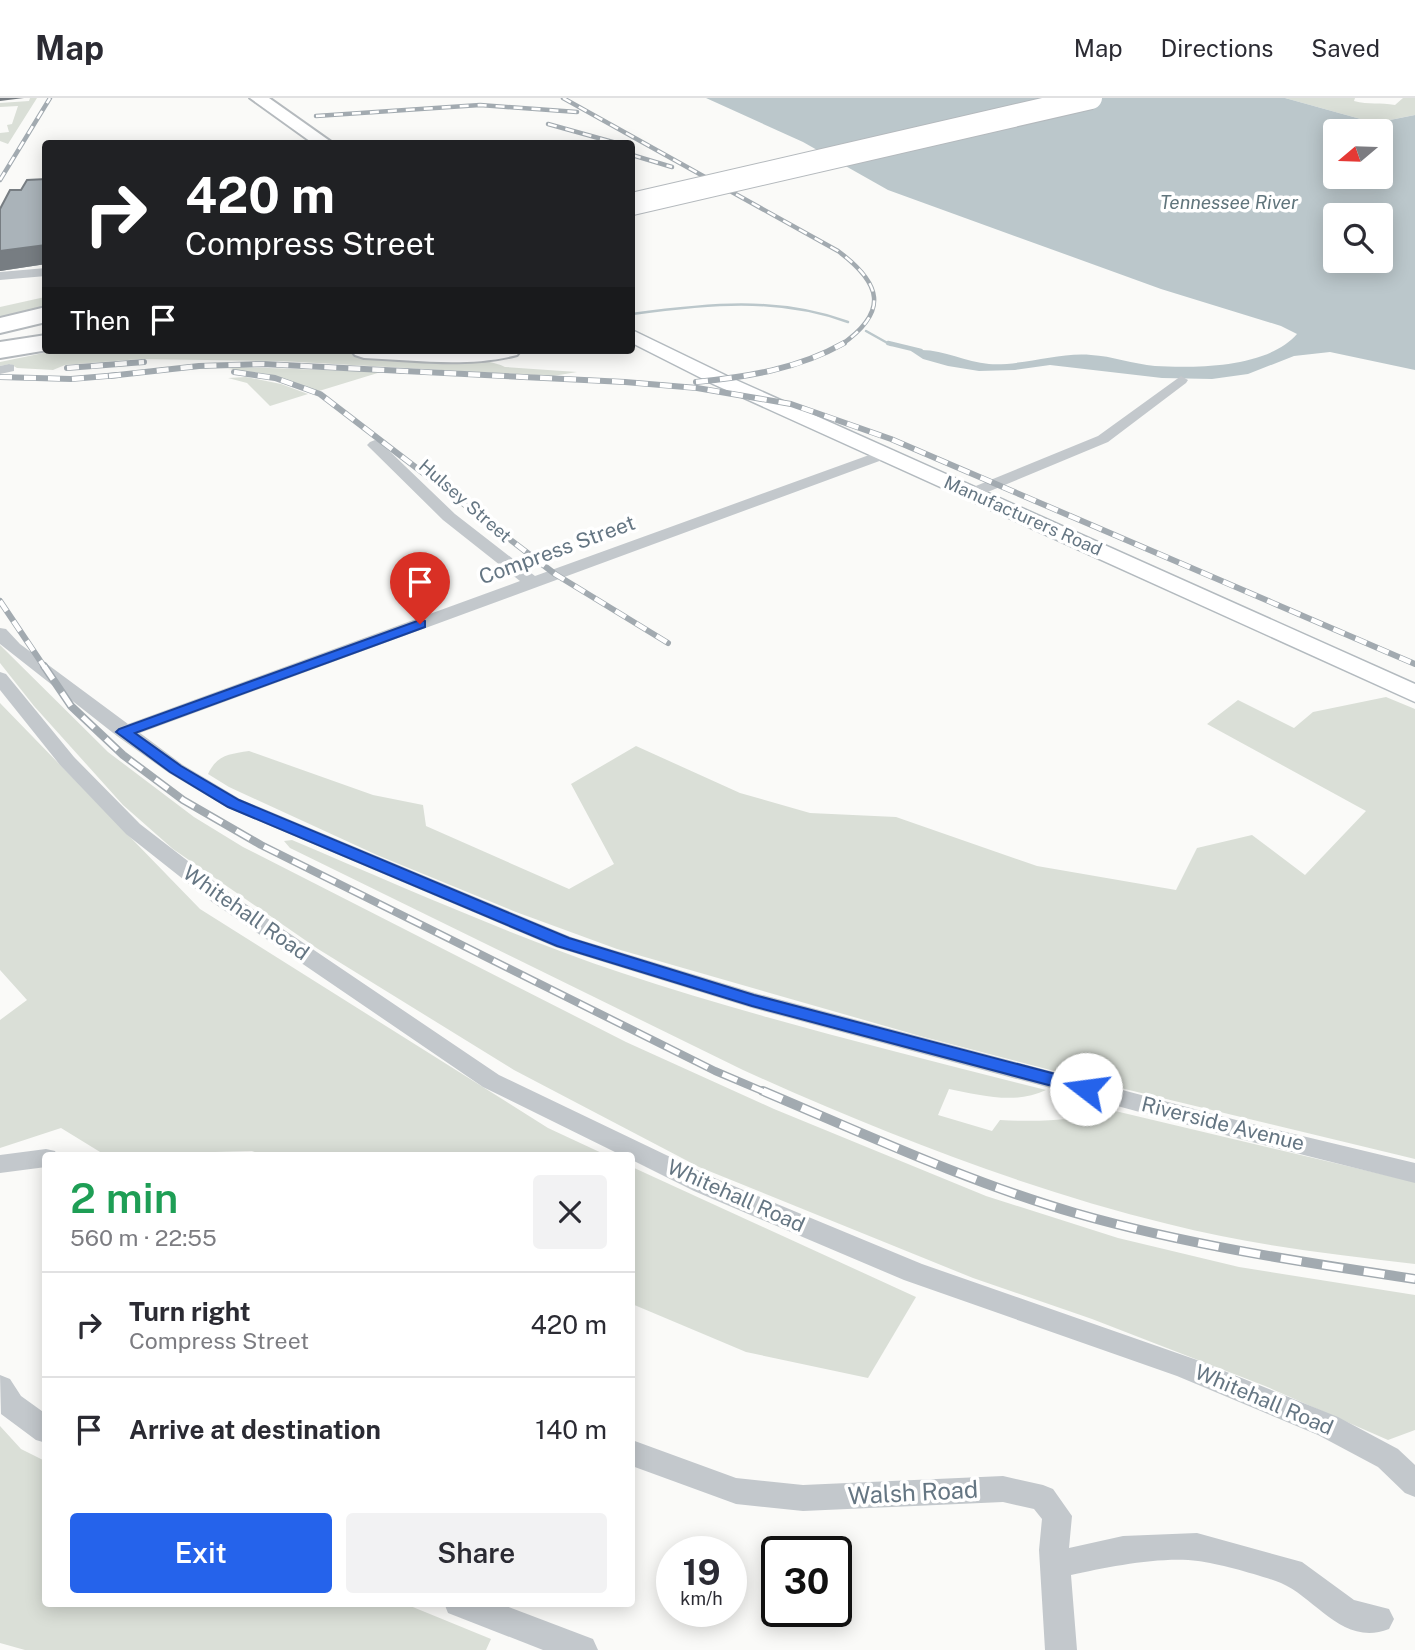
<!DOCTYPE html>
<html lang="en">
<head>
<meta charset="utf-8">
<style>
  body { margin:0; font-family:"Public Sans",sans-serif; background:#f2f2f3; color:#2b2b33; height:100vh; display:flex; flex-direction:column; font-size:26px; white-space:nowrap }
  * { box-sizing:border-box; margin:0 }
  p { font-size:23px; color:#7c7c81 }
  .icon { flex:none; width:38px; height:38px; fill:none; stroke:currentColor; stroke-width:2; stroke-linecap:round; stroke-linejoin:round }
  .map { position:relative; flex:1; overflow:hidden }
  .side { position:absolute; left:42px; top:1054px; width:593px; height:455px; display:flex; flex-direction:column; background:#fff; border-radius:7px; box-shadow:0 4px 18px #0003 }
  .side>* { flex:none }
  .top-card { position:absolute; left:42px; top:42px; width:593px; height:214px; border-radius:7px; box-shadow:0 4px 18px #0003; background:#202124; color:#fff; overflow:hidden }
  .needle { width:46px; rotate:251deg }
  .buttons { position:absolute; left:1323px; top:21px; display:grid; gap:14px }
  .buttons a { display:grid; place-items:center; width:70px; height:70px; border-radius:7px; background:#fff; box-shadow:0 4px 18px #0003; font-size:35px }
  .speed { position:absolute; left:656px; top:1438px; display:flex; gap:14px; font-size:35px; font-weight:700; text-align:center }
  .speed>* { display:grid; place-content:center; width:91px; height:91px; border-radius:50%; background:#fff; box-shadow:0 4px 18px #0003; line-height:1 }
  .speed small { font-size:18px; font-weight:400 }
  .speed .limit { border:4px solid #111; border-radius:10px; background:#fff; color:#111 }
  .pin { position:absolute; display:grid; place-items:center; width:60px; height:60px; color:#fff; margin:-72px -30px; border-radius:50% 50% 50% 0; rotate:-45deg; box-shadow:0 0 7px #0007 }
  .pin .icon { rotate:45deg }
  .me { position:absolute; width:77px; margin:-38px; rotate:285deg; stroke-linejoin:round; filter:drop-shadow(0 0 5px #0008) }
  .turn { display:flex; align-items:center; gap:24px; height:147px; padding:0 28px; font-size:32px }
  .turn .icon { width:91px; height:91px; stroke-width:2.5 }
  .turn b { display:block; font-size:49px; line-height:60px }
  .then { display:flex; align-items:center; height:66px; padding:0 28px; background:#0003; gap:14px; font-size:26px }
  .round { display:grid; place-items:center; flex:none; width:74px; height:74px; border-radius:7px; background:#f2f2f3 }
  .summary { display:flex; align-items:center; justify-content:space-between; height:119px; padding:0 28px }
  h1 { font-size:42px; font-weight:600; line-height:52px; color:#1e9e55 }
  .button { display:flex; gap:14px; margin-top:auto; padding:14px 28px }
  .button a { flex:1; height:80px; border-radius:7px; background:#2563eb; color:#fff; font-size:28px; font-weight:600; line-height:80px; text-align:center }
  .button a+a { background:#f2f2f3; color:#2b2b33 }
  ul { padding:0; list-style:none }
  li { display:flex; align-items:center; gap:21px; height:105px; padding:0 28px; border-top:2px solid #e1e1e2 }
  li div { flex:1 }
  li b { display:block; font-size:26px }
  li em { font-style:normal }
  header { display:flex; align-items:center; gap:42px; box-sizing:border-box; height:98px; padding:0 35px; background:#fff; border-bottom:2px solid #e1e1e2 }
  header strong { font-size:33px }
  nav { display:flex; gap:38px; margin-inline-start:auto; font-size:24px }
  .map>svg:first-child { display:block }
  .green { fill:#dadfd7 }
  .water { fill:#bbc7cb; fill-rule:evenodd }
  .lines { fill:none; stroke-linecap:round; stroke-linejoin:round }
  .stream-far1 { stroke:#bbc7cb; stroke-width:2.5 }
  .stream { stroke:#bbc7cb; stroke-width:4.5 }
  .secondary-casing { stroke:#b3babf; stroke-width:3 }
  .primary-casing { stroke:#b5babe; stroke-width:4 }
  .motorway-casing { stroke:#b4b9bd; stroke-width:4 }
  .minor { fill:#c3c8cc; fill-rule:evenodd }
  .secondary { fill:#fff; fill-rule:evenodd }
  .primary { fill:#fff; fill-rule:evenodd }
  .motorway { fill:#fff; fill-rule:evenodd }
  .rail-far3-casing { stroke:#a2aab0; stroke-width:4.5 }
  .rail-far2-casing { stroke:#a2aab0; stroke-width:6 }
  .rail-far1-casing { stroke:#a2aab0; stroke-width:8 }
  .rail-casing { stroke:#a2aab0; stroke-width:10 }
  .rail-far3 { stroke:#fff; stroke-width:2.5; stroke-dasharray:9; stroke-linecap:butt }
  .rail-far2 { stroke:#fff; stroke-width:4.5; stroke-dasharray:12; stroke-linecap:butt }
  .rail-far1 { stroke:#fff; stroke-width:5; stroke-dasharray:16; stroke-linecap:butt }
  .rail { stroke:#fff; stroke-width:7; stroke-dasharray:21; stroke-linecap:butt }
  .motorway-bridge-casing { stroke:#b4b9bd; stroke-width:24; stroke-linecap:butt }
  .motorway-bridge { stroke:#fff; stroke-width:22 }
  .wall { fill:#929a9f }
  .shaded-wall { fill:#777d82 }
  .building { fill:#aab3b9; stroke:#777d82; stroke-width:2 }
  .route { fill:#2563eb; stroke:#184099; stroke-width:2 }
  .labels { text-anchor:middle; stroke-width:7; stroke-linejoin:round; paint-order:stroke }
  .far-street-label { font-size:18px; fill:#657683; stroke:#fff }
  .far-water-label { font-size:19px; font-style:italic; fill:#60757c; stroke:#fff }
  .street-label { font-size:21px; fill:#657683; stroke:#fff }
  .near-street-label { font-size:24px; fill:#657683; stroke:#fff }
</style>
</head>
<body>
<header>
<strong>Map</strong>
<nav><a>Map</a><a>Directions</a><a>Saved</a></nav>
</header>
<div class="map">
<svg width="1415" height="1552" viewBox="0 0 1415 1552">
  <rect width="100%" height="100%" fill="#fafaf8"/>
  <g class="green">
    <polygon points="30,0 37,0 8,46 0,43 0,35 9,34 7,27 12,26 18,8 0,9 0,5 29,3"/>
    <path d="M 1285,0 L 1355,0 L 1354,3 C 1369,7 1380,4 1395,7 L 1403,0 L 1415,0 L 1415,17 L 1375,25 Z"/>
    <polygon points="45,199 45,211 0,223 0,209"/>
    <path d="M 58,252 C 174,252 289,252 405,258 C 430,260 484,258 505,269 L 577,274 L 553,278 L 280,263 L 140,261 L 65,267 L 53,272 L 17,270 L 10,266 L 0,268 L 0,264 Z"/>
    <polygon points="238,269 381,274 319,293 268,276 228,271"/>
    <polygon points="246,279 281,286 308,296 270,308 247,285 228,280"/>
    <polygon points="0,547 108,654 194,719 243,749 626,944 774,1011 986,1098 1118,1140 1239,1169 1415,1197 1415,1332 1388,1342 1265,1288 1092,1221 973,1180 699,1069 514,972 318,851 173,751 123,707 34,608 0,565"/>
    <path d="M 1386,599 L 1415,611 L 1415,1061 L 1104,986 L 920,938 L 617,851 L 516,814 L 377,757 L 229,689 L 208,676 C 217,657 229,656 249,653 L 373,697 L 423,707 L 426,728 L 569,791 L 614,766 L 571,686 L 636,648 L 740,695 L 810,715 L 896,719 L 1037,768 L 1176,792 L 1197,750 L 1252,737 L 1305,777 L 1366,713 L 1207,626 L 1238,602 L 1294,630 L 1313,614 Z"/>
    <polygon points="0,605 200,811 548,1030 606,1057 262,1057 252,1053 105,1057 61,1030 0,1050 0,922 27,902 0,872"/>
    <path d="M 292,742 C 401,788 509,837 622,875 C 761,921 904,956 1046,992 C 1016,1007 980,997 949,991 L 938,1017 L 992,1033 L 1000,1022 C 1039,1024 1074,1023 1111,1012 L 1415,1084 L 1415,1166 C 1332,1156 1249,1147 1168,1126 C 1022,1090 880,1034 743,972 L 290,750 L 284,743 Z"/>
    <polygon points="632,1069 916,1199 868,1280 746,1254 632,1206"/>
    <polygon points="0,1328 21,1351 45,1363 46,1505 403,1505 491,1541 486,1552 25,1552 0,1545"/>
  </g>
  <path class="water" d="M 706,0 L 1285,0 L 1375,25 L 1415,17 L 1415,272 L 1330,254 L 1294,258 L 1248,276 L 1212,281 L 1162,280 L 1050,267 L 1015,272 L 979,273 L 948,268 L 923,261 L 911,253 C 938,248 962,264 989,266 C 1023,268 1059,254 1091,257 C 1112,258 1133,266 1155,268 C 1197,270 1267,270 1297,236 L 1281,228 L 1161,191 L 888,92 L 803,44 ZM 1335,33 L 1381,33 L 1381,79 L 1335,79 ZM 1335,117 L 1381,117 L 1381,163 L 1335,163 Z"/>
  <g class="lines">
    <g class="stream-far1">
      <path d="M 632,216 C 706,206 777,198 848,224"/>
      <polyline points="866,233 891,247"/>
    </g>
    <polyline class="stream" points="888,245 921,253"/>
    <defs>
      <polygon id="secondary" points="632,232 727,278 1415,586 1415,604 713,286 632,245"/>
      <polygon id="primary" points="250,0 269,0 334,46 314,46"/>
      <g id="motorway">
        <polygon points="46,209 46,224 0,235 0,220"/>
        <polygon points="46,237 46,252 48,252 0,260 0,244"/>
        <path d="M 351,252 L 521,252 L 517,257 C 467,270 415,262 364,260 L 355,257 Z"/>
      </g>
    </defs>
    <use href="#secondary" class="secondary-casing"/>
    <use href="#primary" class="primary-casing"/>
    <use href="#motorway" class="motorway-casing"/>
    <g class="minor">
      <polygon points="46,170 46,178 0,182 0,174"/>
      <polygon points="9,266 14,267 14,273 0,276 0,268"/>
      <polygon points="1181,278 1188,282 1186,285 1108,344 978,398 972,400 964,395 966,392 1098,338"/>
      <polygon points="375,342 380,344 455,416 535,478 883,352 893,352 896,355 893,358 140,635 183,667 240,701 571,839 755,895 1240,1023 1415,1065 1415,1085 1240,1041 752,910 555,849 226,709 169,675 117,638 0,546 0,530 6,531 20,546 128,626 520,483 443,422 370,350 367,347 370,344"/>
      <polygon points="0,574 6,576 74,659 140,726 228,794 499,977 712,1079 922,1166 1197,1262 1338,1319 1398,1351 1415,1367 1415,1399 1405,1395 1378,1369 1318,1337 1177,1278 904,1182 694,1093 632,1062 632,1057 621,1057 483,989 212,804 126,736 60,667 0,592"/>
      <polygon points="46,1051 55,1053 57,1057 46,1057 46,1069 0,1075 0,1057"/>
      <polygon points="0,1277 10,1281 21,1298 46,1316 46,1345 36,1342 1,1316"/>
      <path d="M 632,1342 L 736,1380 L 803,1387 L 1003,1378 L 1043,1387 L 1053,1391 L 1072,1418 L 1069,1450 L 1123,1438 L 1197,1435 L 1302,1464 L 1354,1502 L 1389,1511 L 1394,1521 L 1389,1531 C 1343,1549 1316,1500 1281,1485 C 1260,1477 1220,1466 1198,1463 C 1162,1458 1107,1469 1071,1477 L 1077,1552 L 1045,1552 L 1039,1452 L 1042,1421 L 1034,1411 L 1003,1404 L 803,1413 L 736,1406 L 632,1368 Z"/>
      <polygon points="444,1505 498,1505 593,1541 598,1552 543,1552 448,1515"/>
    </g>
    <use href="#secondary" class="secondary"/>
    <use href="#primary" class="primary"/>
    <use href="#motorway" class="motorway"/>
    <defs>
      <g id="rail-far3">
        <path d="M 563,0 L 838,153 C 881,185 890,213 841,247"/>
        <polyline points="316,18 480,7 577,14"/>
        <polyline points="548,26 620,46"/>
        <polyline points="632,57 672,69"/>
        <polyline points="0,82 50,0"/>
      </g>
      <g id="rail-far2">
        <polyline points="67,270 144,264"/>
        <polyline points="234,274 275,280 320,296 555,476 668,545"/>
        <polyline points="109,278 199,268 263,266 625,284 697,290 791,306 891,341 1415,566"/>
        <polyline points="0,279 71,281 119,277"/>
        <path d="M 696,284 C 747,279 798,271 844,245"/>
        <polyline points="0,503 45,570"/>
      </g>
      <polyline id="rail-far1" points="44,568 71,608 123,657 183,702 261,747 715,973 767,995"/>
      <path id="rail" d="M 763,993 C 865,1036 968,1084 1075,1115 C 1187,1147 1301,1164 1415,1181"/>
    </defs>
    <use href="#rail-far3" class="rail-far3-casing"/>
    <use href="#rail-far2" class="rail-far2-casing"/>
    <use href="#rail-far1" class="rail-far1-casing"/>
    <use href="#rail" class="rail-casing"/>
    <use href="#rail-far3" class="rail-far3"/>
    <use href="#rail-far2" class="rail-far2"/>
    <use href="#rail-far1" class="rail-far1"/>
    <use href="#rail" class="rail"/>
    <defs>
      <polyline id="motorway-bridge" points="632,106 1091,0"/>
    </defs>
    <use href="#motorway-bridge" class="motorway-bridge-casing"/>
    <use href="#motorway-bridge" class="motorway-bridge"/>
  </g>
  <polygon class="wall" points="46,81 46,166 0,173 0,111"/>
  <g class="shaded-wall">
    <polygon points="0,0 24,0 0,3"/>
    <polygon points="42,147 46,166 0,173 0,153"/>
    <polygon points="632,147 634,147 634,161 632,162"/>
  </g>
  <polygon class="building" points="46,81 46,147 0,153 0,111 10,92 21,92 27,82"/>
  <polygon class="route" points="420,522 425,523 425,529 135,635 181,668 239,702 569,840 754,897 1086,984 1092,986 1095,991 1092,996 1086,997 752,908 557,848 228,709 170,674 116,634 119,631"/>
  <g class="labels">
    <g class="far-street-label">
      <text transform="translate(465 403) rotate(41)" y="6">Hulsey Street</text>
      <text transform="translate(1023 418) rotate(24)" y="6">Manufacturers Road</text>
    </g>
    <g class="far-water-label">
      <text x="1229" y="111">Tennessee River</text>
    </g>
    <g class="street-label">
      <text transform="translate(557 452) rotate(-20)" y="7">Compress Street</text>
      <text transform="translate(246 815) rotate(35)" y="7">Whitehall Road</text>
      <text transform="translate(1223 1026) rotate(14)" y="7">Riverside Avenue</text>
      <text transform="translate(736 1098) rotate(24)" y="7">Whitehall Road</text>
      <text transform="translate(1264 1302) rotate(23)" y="7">Whitehall Road</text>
    </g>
    <g class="near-street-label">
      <text transform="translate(913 1395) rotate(-3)" y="8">Walsh Road</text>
    </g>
  </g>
</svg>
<div class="buttons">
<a><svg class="needle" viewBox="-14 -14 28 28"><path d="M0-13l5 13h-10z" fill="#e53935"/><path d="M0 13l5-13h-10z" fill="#7c7c81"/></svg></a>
<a><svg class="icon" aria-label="search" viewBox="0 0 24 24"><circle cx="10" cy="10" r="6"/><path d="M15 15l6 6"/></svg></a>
</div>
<div class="speed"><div>19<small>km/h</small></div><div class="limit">30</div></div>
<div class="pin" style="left:420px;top:526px;background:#d93025"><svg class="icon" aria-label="arrive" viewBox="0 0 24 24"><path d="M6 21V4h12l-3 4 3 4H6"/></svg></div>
<svg class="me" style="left:1086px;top:991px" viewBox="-20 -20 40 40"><circle r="19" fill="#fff"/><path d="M0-13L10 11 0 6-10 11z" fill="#2563eb"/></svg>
<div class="top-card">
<div class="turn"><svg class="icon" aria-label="right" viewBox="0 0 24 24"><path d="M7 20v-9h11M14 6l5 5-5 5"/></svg><div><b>420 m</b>Compress Street</div></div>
<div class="then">Then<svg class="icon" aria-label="arrive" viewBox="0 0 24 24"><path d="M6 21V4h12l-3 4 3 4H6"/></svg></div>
</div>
<section class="side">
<div class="summary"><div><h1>2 min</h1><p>560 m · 22:55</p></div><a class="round"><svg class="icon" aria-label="close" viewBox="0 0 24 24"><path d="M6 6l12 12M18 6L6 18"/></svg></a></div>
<ul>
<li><svg class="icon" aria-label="right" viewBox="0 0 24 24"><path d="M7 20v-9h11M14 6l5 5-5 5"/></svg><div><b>Turn right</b><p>Compress Street</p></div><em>420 m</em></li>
<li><svg class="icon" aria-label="arrive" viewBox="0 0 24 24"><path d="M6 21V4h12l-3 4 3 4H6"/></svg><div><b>Arrive at destination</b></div><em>140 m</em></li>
</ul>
<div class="button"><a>Exit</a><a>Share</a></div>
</section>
</div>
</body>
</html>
